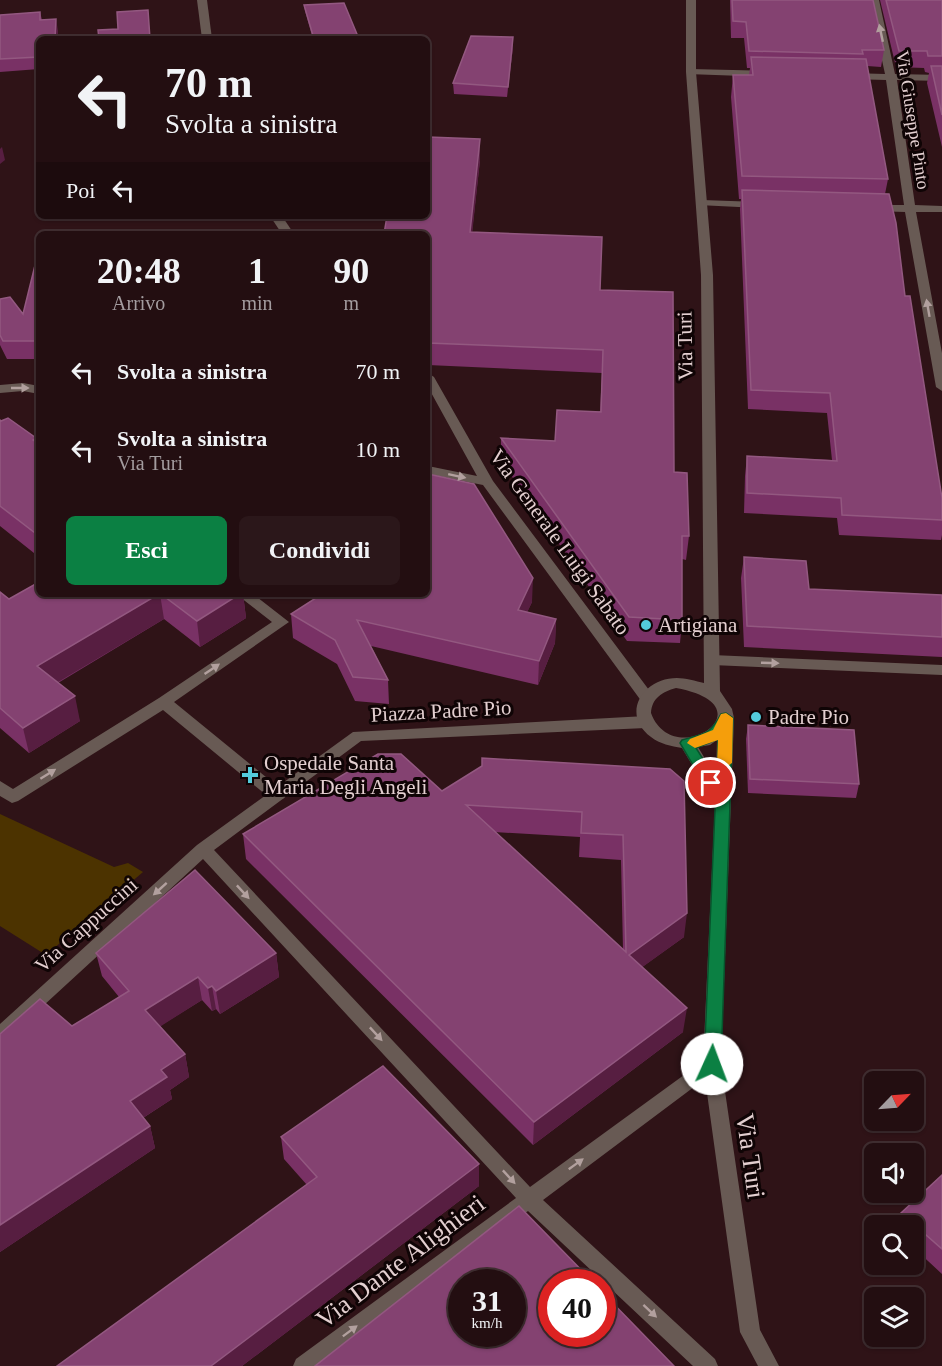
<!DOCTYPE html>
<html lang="it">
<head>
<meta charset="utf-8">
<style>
  body { margin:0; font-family:"Times New Roman",serif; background:#2b171a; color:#f1f3f6; height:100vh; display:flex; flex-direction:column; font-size:22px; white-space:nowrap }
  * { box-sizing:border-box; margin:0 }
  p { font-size:20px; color:#a39c9f }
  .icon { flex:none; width:33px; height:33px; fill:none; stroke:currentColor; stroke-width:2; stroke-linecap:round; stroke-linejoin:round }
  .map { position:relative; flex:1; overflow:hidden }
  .side { position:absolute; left:36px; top:231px; width:394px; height:366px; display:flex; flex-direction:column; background:#230e11; border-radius:9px; box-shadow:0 2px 4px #0004,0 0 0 2px #402e31 }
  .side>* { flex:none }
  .banner { position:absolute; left:36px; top:36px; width:394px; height:183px; border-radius:9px; box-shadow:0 2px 4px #0004,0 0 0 2px #402e31; background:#230e11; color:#f1f3f6; overflow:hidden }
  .needle { width:39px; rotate:65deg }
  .tools { position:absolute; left:864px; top:1071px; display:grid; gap:12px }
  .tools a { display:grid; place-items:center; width:60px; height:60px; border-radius:9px; background:#230e11; box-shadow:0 2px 4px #0004,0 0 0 2px #402e31; font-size:30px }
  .speed { position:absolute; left:448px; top:1269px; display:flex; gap:12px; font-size:30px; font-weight:700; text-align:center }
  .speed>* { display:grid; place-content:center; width:78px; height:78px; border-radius:50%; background:#230e11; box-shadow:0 2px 4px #0004,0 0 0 2px #402e31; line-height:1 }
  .speed small { font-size:15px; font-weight:400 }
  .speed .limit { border:9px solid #d22; background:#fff; color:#111 }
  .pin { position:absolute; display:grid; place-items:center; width:51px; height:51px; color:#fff; margin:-26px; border:3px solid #fff; border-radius:50%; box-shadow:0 2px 6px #0007 }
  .me { position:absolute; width:66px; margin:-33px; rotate:2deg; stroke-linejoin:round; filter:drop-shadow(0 0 4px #0008) }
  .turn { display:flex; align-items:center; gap:21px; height:126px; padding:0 30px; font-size:27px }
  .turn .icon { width:78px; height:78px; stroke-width:2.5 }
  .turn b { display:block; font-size:42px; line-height:51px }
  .then { display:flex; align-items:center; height:57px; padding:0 30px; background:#0003; gap:12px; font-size:22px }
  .eta { display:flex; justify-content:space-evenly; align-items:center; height:102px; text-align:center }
  .eta b { font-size:36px; font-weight:700; line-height:42px }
  .cta { display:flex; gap:12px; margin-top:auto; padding:12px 30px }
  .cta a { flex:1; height:69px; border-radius:9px; background:#0b8043; color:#fff; font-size:24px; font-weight:700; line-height:69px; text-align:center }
  .cta a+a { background:#2b171a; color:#f1f3f6 }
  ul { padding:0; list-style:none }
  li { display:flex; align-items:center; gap:18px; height:78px; padding:0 30px }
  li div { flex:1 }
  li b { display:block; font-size:22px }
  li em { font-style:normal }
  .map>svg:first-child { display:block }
  .green { fill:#4c3300 }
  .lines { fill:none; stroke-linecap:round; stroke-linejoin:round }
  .service { fill:#685a54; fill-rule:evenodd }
  .minor { fill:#685a54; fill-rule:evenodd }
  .tertiary { fill:#685a54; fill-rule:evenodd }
  .wall { fill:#793165; fill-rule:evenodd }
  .shaded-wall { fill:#571e41 }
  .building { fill:#844271; stroke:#935880; stroke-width:1.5; fill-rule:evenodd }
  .oneway { fill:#b2a09e }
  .route { fill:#0b8043; stroke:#07532c; stroke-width:1.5; fill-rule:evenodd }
  .slow { fill:#f59e0b }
  .poi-dot { fill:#53cbdb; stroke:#0f0405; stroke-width:2 }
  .labels { text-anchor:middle; stroke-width:6; stroke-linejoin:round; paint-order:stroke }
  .far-street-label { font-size:18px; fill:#e3cfd0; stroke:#0f0405 }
  .street-label { font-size:21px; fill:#e3cfd0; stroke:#0f0405 }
  .poi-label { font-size:21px; fill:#e3cfd0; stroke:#0f0405; text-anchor:start }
  .near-street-label { font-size:26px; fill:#e3cfd0; stroke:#0f0405 }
</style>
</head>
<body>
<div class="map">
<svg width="942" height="1366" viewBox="0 0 942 1366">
  <rect width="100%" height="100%" fill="#2f1317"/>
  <polygon class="green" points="0,814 114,867 128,863 143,872 46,955 0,926"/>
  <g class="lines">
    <polygon class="service" points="236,594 253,594 289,622 174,702 283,791 285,795 283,799 271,799 163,710 18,801 12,803 0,796 0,781 13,789 159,698 272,622"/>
    <g class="minor">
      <polygon points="197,0 207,0 212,39 202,39"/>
      <polygon points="869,0 879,0 895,74 942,75 942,81 897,80 915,205 942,206 942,212 916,212 942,353 942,391 936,387 905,212 873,211 867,208 873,205 904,205 886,80 850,79 845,76 850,73 885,74"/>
      <polygon points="691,69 769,71 774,74 769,77 687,74 687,70"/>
      <polygon points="702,200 759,202 765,205 759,208 698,205 698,201"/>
      <polygon points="270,216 282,216 294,234 282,234"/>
      <polygon points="428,373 434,377 493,481 652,694 655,698 652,702 642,702 483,485 428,474 428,466 477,476 428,387"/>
      <polygon points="23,383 39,386 39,394 23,391 0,393 0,385"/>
      <polygon points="712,655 942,665 942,675 712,665 705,660"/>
      <polygon points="646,716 651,718 654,722 651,726 646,728 361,741 214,850 530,1187 706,1059 712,1056 718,1059 721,1064 718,1069 543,1200 715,1359 718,1366 693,1366 528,1211 320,1366 293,1366 296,1359 516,1198 203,859 6,1040 0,1042 0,1024 197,845 353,732"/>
    </g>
    <path class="tertiary" d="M 686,0 L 696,0 L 696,72 L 713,275 L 720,691 L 732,709 L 734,718 L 721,1064 L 760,1330 L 779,1366 L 758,1366 L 740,1332 L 703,1064 L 715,803 L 682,748 C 671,746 660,744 651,737 C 620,714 643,678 677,678 C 685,678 696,681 704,683 L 701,275 L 686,72 ZM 676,688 C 773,706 673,773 651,713 C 652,698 662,692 676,688 ZM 717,740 L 716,777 L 698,747 L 710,745 Z"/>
  </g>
  <g class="wall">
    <polygon points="730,0 873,0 884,50 881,67 867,66 888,179 885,194 905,296 942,498 942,535 941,540 839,535 837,518 744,513 745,476 747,456 832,460 827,413 748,409 740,209 741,199 739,199 731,97 733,75 749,75 750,68 747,68 744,38 731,38"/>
    <polygon points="880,0 942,0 942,147 927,83 929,73 925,72 924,68 896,67"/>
    <polygon points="304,5 359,39 313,39 305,11"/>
    <polygon points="40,12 42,20 58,31 39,39 39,69 0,72 0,15"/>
    <polygon points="513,37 513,47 507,97 454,94 453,83"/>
    <polygon points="480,160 472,232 600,290 674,472 689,536 686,560 682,559 682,620 680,643 627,641 501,461 501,438 555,441 600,411 602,373 428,365 428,234"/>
    <polygon points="39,249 39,359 7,359 0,345 0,299 23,314"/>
    <polygon points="0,420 36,438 37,442 39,444 39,557 0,526"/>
    <polygon points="744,557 809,589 942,595 942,657 744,647 741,578"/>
    <polygon points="0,592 9,599 39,594 243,594 246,618 200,647 164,619 58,683 80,721 29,753 0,728"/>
    <polygon points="532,602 527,612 556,619 555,643 538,685 371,646 388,680 389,704 355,701 337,664 293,638 291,614"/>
    <polygon points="748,725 859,784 856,798 748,793 746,739"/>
    <path d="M 670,769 L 684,937 L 642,967 L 683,1032 L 533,1145 L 246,859 L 243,834 L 442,791 ZM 494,832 L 580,837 L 579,857 L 621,860 L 623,950 Z"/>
    <polygon points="96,953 276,953 279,977 220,1014 216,1009 212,1011 202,1000 160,1026 185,1054 189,1077 170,1090 172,1099 143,1118 150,1126 155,1148 0,1252 0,1034 72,1026 119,997 102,976"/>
    <polygon points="281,1137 479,1164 479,1186 242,1366 57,1366 307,1185 284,1159"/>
    <polygon points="942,1175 942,1274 914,1248 914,1226 896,1226 901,1213"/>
  </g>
  <g class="shaded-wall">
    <polygon points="56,19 58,31 58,39 55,39"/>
    <polygon points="513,37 513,47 507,97"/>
    <polygon points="480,139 480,160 470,254 470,232"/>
    <polygon points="2,147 5,160 0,164 0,149"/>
    <polygon points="533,578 532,602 517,634 518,610"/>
    <polygon points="159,594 160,594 164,619 43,691 37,666"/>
    <polygon points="240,594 243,594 246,618 200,647 197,621"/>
    <polygon points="556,619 555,643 538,685 539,661"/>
    <polygon points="75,696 80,721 29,753 23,728"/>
    <polygon points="687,913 684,937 626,979 629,955"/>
    <polygon points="276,953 279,977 220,1014 216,991"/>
    <polygon points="198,977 202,1000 150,1033 145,1010"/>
    <polygon points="212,986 216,1009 212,1011 208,988"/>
    <polygon points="687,1008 683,1032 533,1145 534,1122"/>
    <polygon points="185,1054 189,1077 170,1090 172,1099 135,1123 130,1101 161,1070"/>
    <polygon points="150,1126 155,1148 0,1252 0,1225"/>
    <polygon points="479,1164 479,1186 242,1366 211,1366"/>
  </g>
  <g class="building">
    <polygon points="732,0 873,0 884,50 862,50 863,54 749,51 746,22 733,21"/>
    <polygon points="886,0 942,0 942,56 928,56 927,51 899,51"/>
    <polygon points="344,3 359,39 314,39 304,5"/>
    <polygon points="148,10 150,39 99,39 98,30 118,29 117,12"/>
    <polygon points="40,12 40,20 56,19 55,39 39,39 39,57 0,59 0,15"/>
    <polygon points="471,36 513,37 508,87 453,83"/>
    <polygon points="751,57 866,59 888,179 742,176 733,75 753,75"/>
    <polygon points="931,66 942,66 942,115"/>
    <polygon points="428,137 480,139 470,232 602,237 600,290 673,292 674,472 687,473 689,536 682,536 682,620 629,617 501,438 555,441 557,410 601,412 603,350 428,343 428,234 384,234 387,216 428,216"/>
    <polygon points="742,190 889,194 896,223 905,296 910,296 942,498 942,520 842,515 841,498 747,493 747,456 837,461 830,393 751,390"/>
    <polygon points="39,249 39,341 3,341 0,335 0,299 10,297 23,314"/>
    <polygon points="8,418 36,438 33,440 39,444 39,536 0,506 0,420 1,421"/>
    <polygon points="428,474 474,484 533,578 518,610 556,619 539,661 357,620 388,680 353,677 335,640 291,614 322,594 428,594"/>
    <polygon points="744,557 806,561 809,589 942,595 942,637 747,626"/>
    <polygon points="39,582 39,594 159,594 37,666 75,696 23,728 0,708 0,592 9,599"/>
    <polygon points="161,594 240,594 197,621"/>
    <polygon points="748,725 854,730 859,784 750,779"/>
    <path d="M 378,754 L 401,754 L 442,791 L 482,766 L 482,758 L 670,769 L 684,781 L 687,913 L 629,955 L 687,1008 L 534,1122 L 243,834 ZM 466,805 L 582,812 L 581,833 L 623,835 L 626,952 Z"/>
    <polygon points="195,870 276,953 216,991 212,986 208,988 198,977 145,1010 185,1054 161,1070 167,1077 130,1101 150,1126 0,1225 0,1034 40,999 72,1026 129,991 96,953"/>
    <polygon points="383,1066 479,1164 211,1366 57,1366 317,1177 281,1137"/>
    <polygon points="942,1175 942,1249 901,1213"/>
    <path d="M 519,1206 L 593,1282 L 552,1282 L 552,1334 L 603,1334 L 603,1293 L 674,1366 L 315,1366 ZM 462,1282 L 513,1282 L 513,1334 L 462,1334 Z"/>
  </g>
  <defs><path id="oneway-solid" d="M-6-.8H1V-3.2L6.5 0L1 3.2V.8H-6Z" transform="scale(1.5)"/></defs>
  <g class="oneway">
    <use href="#oneway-solid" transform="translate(881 33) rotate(-102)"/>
    <use href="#oneway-solid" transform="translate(928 308) rotate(-100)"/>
    <use href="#oneway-solid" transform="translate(20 388)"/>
    <use href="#oneway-solid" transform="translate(457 476) rotate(12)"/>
    <use href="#oneway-solid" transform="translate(770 663) rotate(2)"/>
    <use href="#oneway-solid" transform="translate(212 669) rotate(-34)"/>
    <use href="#oneway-solid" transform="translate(48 774) rotate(-32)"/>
    <use href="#oneway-solid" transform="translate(160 889) rotate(138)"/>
    <use href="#oneway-solid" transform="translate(243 892) rotate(47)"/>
    <use href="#oneway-solid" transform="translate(376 1034) rotate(47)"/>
    <use href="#oneway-solid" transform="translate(576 1164) rotate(-36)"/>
    <use href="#oneway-solid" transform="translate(509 1177) rotate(47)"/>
    <use href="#oneway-solid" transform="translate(650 1311) rotate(43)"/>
    <use href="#oneway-solid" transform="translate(350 1331) rotate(-37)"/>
  </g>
  <path class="route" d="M 726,713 L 733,718 L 721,1064 L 718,1069 L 712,1071 L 707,1069 L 704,1064 L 716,786 L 711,789 L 706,787 L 680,743 L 682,740 C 704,733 709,736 721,714 ZM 718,739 L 717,781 L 696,748 Z"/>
  <polygon class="slow" points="726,713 733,718 732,763 725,768 717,763 718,740 695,748 687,743 690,739 713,730 721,714"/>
  <g class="poi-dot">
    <circle cx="646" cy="625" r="6"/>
    <circle cx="756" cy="717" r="6"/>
    <path d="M247 766h6v6h6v6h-6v6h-6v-6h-6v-6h6z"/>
  </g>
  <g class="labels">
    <g class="far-street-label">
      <text transform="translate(913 120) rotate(81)" y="6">Via Giuseppe Pinto</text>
    </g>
    <g class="street-label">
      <text transform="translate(685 346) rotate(-91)" y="7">Via Turi</text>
      <text transform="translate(560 542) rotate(54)" y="7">Via Generale Luigi Sabato</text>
      <text transform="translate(441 711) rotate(-3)" y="7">Piazza Padre Pio</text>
      <text transform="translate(86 925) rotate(-42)" y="7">Via Cappuccini</text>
    </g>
    <g class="poi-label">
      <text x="658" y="632">Artigiana</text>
      <text x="768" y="724">Padre Pio</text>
      <text x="264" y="770">Ospedale Santa<tspan x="264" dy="24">Maria Degli Angeli</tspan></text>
    </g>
    <g class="near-street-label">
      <text transform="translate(751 1156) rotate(82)" y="9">Via Turi</text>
      <text transform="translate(400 1261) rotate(-37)" y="9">Via Dante Alighieri</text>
    </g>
  </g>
</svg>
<div class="tools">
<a><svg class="needle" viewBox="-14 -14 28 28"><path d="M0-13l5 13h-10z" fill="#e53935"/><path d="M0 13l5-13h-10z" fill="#a39c9f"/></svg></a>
<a><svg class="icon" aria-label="sound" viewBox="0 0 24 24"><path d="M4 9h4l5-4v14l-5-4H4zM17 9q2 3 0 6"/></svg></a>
<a><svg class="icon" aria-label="search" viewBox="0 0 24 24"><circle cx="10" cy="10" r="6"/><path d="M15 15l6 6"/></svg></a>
<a><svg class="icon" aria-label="layers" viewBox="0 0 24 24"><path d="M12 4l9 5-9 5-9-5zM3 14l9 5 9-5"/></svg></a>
</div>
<div class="speed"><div>31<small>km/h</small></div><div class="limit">40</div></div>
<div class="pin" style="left:711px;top:783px;background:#d93025"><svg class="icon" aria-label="arrive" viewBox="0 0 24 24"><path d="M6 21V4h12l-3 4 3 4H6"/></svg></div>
<svg class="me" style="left:712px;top:1064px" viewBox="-20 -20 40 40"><circle r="19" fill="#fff"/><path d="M0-13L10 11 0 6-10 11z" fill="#0b8043"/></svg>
<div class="banner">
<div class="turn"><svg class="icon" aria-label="left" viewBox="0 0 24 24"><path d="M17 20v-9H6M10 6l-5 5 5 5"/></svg><div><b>70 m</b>Svolta a sinistra</div></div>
<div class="then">Poi<svg class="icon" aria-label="left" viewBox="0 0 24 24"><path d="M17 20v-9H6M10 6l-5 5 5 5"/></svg></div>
</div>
<section class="side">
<div class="eta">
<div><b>20:48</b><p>Arrivo</p></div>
<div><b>1</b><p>min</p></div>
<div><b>90</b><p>m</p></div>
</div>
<ul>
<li><svg class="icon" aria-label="left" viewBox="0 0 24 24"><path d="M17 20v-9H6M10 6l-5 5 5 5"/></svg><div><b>Svolta a sinistra</b></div><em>70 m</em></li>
<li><svg class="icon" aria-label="left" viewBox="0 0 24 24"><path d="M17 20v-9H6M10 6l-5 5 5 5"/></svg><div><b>Svolta a sinistra</b><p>Via Turi</p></div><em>10 m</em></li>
</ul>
<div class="cta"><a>Esci</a><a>Condividi</a></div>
</section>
</div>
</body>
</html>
